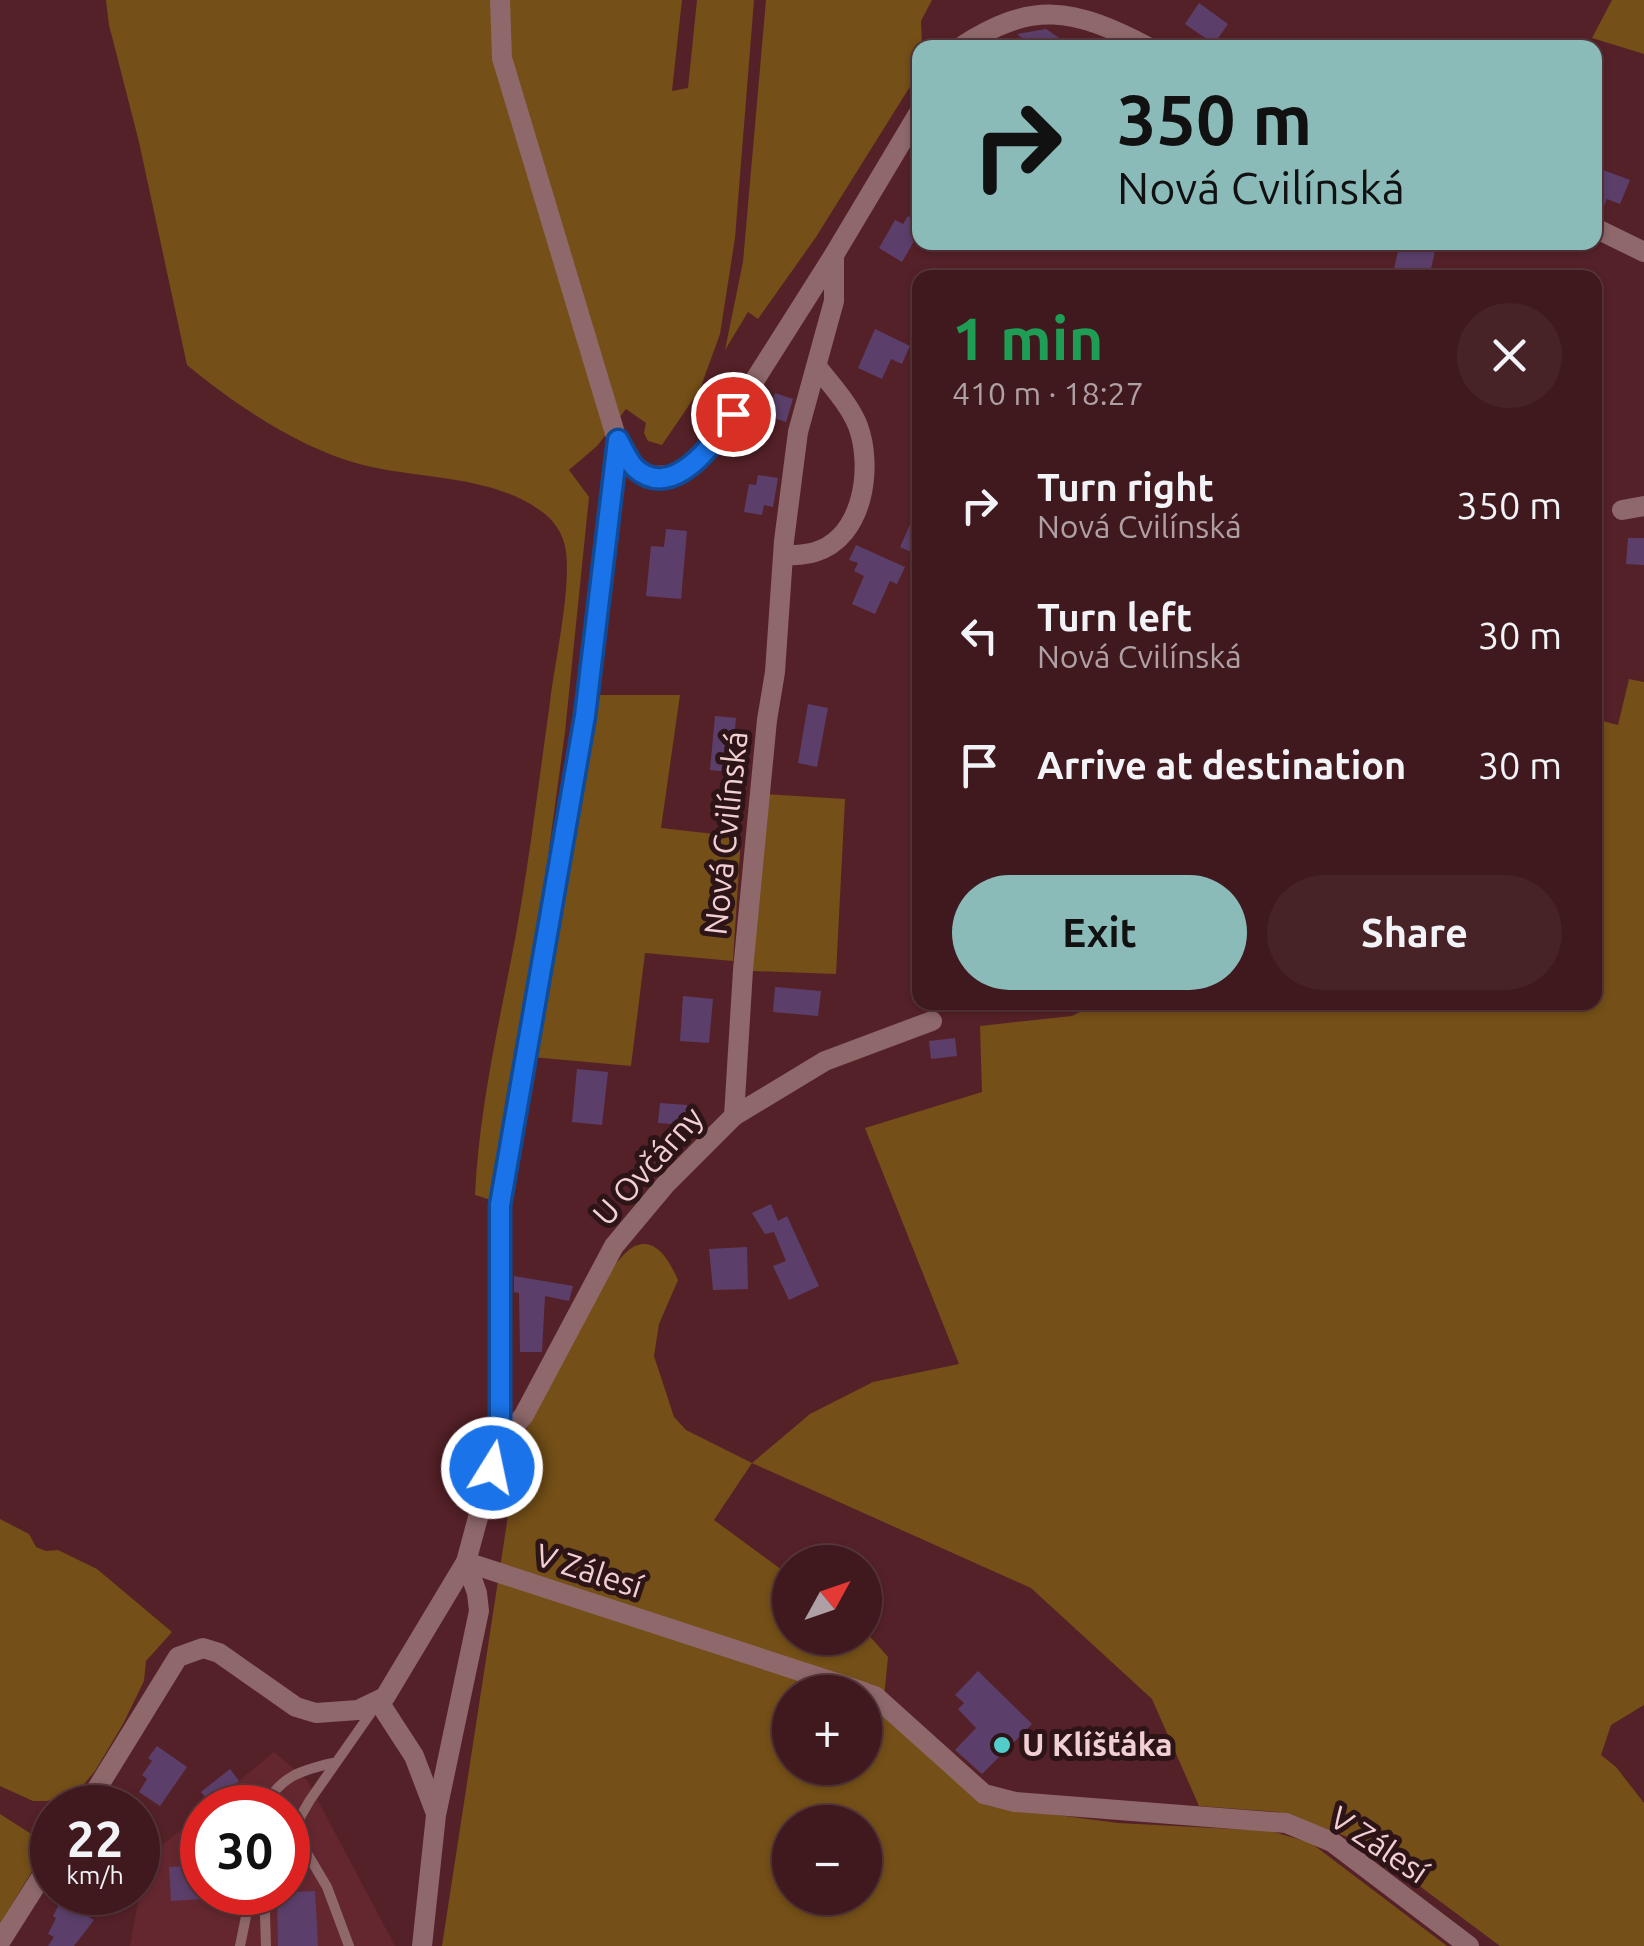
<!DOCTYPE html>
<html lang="en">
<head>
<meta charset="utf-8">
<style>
  body { margin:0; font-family:Ubuntu,sans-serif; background:#472227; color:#f1f3f6; height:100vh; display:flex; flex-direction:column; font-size:38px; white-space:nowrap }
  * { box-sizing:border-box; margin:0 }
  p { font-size:32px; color:#aea0a4 }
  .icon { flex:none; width:55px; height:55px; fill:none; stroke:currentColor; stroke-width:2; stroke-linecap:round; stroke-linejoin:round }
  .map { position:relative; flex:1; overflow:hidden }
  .drawer { position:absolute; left:912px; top:270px; width:690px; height:740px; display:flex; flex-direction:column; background:#40191e; border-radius:20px; box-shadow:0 2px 8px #0004,0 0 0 2px #59383c }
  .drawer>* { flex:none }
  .top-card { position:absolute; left:912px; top:40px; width:690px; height:210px; border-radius:20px; box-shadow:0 2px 8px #0004,0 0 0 2px #59383c; background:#8bbbb9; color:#111; overflow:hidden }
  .needle { width:65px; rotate:50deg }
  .controls { position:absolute; left:772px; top:1545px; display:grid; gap:20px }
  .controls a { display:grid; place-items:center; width:110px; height:110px; border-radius:50%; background:#40191e; box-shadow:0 2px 8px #0004,0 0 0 2px #59383c; font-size:50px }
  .speed { position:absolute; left:30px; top:1785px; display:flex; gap:20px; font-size:50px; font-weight:700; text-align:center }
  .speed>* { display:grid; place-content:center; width:130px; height:130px; border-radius:50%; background:#40191e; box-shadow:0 2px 8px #0004,0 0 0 2px #59383c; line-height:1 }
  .speed small { font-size:25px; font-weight:400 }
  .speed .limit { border:15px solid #d22; background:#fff; color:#111 }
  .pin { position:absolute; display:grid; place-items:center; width:85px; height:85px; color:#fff; margin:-42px; border:5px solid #fff; border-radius:50%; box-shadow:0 2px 10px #0007 }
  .me { position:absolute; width:110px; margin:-55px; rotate:10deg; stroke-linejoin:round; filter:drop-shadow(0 0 8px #0008) }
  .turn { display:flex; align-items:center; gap:35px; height:210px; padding:0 40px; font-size:45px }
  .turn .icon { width:130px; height:130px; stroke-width:2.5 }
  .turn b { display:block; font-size:70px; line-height:85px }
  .round { display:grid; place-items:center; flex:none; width:105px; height:105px; border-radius:52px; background:#472227 }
  .overview { display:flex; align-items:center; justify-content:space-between; height:170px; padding:0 40px }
  h1 { font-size:60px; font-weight:700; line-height:75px; color:#1e9e55 }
  .action { display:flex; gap:20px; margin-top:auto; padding:20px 40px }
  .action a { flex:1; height:115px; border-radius:60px; background:#8bbbb9; color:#111; font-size:40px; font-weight:700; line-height:115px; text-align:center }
  .action a+a { background:#472227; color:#f1f3f6 }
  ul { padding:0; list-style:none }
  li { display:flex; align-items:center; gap:30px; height:130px; padding:0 40px }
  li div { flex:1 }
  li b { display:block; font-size:38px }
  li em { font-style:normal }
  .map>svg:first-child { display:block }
  .built { fill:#642730 }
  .green { fill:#744f17; fill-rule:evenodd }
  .building { fill:#5b3f6a }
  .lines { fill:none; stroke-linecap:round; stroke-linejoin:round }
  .lane { stroke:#8e686b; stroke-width:10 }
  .street { stroke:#8e686b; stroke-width:20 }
  .route-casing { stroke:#114b97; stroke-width:25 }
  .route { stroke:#1a73e8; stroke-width:18 }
  .poi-dot { fill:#53cdcb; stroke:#2c1417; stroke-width:4 }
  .labels { text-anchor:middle; stroke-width:10; stroke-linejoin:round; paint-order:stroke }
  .street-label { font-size:32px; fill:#f2cfd2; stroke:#2c1417 }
  .poi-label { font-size:32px; font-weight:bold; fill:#f2cfd2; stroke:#2c1417; text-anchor:start }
</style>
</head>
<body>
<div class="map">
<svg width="1644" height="1946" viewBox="0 0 1644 1946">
  <rect width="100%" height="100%" fill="#552128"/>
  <polygon class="built" points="274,1752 307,1780 395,1946 130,1946 146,1859 202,1812 202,1892 288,1892 288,1808 208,1807"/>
  <g class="green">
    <path d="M 106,0 L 682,0 L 672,91 L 688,88 L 697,0 L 754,0 L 735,238 L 720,334 L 700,389 L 662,445 L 648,441 L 644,433 L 646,423 L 626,409 L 597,446 L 569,470 L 589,497 L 565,732 L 541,908 L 506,1098 L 494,1201 L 475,1195 C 479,1107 500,1020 516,934 C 530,857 539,779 550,702 C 555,661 571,590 566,552 C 564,534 553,518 538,509 C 489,475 419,479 363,465 C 300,449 237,406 187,365 L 139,142 L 109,25 Z"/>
    <polygon points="766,0 932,0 921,21 922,47 911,85 816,237 758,319 748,312 725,350 743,262"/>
    <polygon points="1612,0 1644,0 1644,54 1592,38"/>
    <path d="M 1629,679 L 1644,682 L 1644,1705 L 1611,1725 L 1601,1755 L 1616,1767 L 1644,1803 L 1644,1946 L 1500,1946 L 1359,1841 L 1279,1812 L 1199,1806 L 1152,1699 L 1031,1588 L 752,1463 L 714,1520 L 790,1576 L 790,1638 L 865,1638 L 866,1632 L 888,1657 L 883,1708 L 989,1806 L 1118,1823 L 1271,1831 L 1311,1843 L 1447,1946 L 442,1946 L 519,1444 C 532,1422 534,1408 543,1387 C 556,1359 609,1258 635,1246 C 657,1236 671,1264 678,1280 L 659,1324 L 654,1356 L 674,1417 L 686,1430 L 752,1463 L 810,1414 L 873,1382 L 959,1364 L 865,1128 L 982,1092 L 980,1026 L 1072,1016 L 1097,1003 L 1595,1002 L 1595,719 L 1618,725 ZM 790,1692 L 865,1692 L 865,1768 L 790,1768 ZM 790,1822 L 865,1822 L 865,1898 L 790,1898 Z"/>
    <polygon points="600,695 680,695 661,828 741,837 733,961 645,953 631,1066 532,1057"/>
    <polygon points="765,794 845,799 836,974 752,971"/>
    <polygon points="0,1519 29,1534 36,1547 46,1551 58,1550 97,1569 172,1632 146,1661 144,1681 123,1724 95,1771 80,1789 70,1797 47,1801 33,1801 0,1786"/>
    <polygon points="0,1814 36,1837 45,1850 0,1924"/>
  </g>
  <g class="building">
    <polygon points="1199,3 1228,24 1214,44 1185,24"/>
    <polygon points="1046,29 1074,48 1034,48 1017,34"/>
    <polygon points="1595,167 1630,180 1620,204 1607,199 1600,215 1595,214"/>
    <polygon points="908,216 920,222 920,231 902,262 879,248 895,220 903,224"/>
    <polygon points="1400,242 1436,246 1429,278 1392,278"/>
    <polygon points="875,329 910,346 902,364 891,359 882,379 858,368"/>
    <polygon points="775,393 793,399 786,422 767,416"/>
    <polygon points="758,475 778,478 773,507 764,505 762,515 744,512 749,484 756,485"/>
    <polygon points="920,502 920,556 900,547"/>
    <polygon points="666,529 687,531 681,599 646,596 651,546 664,547"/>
    <polygon points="1628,538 1644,538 1644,565 1626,564"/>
    <polygon points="856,545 905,567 897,584 890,581 875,614 852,604 864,576 854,571 858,563 849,560"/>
    <polygon points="808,704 828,708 817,767 798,763"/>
    <polygon points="715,716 736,718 731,772 710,770"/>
    <polygon points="775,987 821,991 818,1016 773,1012"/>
    <polygon points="683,996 713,999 709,1043 680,1041"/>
    <polygon points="955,1038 957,1056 931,1059 929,1041"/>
    <polygon points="577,1069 608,1072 602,1125 572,1122"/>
    <polygon points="660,1103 687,1105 685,1125 658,1123"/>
    <polygon points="771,1204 778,1221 787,1216 819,1286 789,1300 773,1266 786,1261 774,1232 765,1234 752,1213"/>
    <polygon points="747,1247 748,1289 713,1290 709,1249"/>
    <polygon points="514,1276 573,1286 569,1301 545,1296 542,1352 520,1352 519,1293 514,1292"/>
    <polygon points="978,1671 1032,1724 982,1774 955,1750 976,1728 958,1709 964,1703 955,1695"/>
    <polygon points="157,1746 187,1767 160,1806 139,1792 147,1779 142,1775 152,1761 148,1758"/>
    <polygon points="230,1769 239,1781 211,1804 201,1792"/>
    <polygon points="202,1865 202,1899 171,1901 169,1867"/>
    <polygon points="315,1891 318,1946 278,1946 277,1893"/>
    <polygon points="61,1901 94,1920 74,1946 48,1946 54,1937 48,1934 56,1918 53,1916"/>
  </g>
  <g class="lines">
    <g class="lane">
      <path d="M 264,1808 C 279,1777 301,1770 333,1763"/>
      <polyline points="292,1828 327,1887 349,1946"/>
      <polyline points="288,1838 310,1800 375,1707"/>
      <polyline points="240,1946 251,1892"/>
      <polyline points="266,1946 265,1914 268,1892"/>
    </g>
    <g class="street">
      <polyline points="500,0 502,58 617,440 635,468 650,476 679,475 713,446 834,255 920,111"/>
      <path d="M 959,48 C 1032,0 1072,7 1150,48"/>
      <polyline points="1595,228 1644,252"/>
      <polyline points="1622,510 1644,506"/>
      <path d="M 784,556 C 794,555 806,555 815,552 C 864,537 873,467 858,426 C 849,404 832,386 818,368"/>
      <polyline points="734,1116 743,970 767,720 775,672 784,541 798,432 834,301 834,255"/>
      <polyline points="500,1436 512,1430 524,1415 614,1246 665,1185 734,1116 825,1061 932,1021"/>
      <polyline points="466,1562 864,1692"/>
      <polyline points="865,1693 875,1696 984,1794 1015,1802 1286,1823 1332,1842 1469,1946"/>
      <polyline points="379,1702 414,1756 435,1811"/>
      <polyline points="85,1808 178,1657 203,1648 219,1653 296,1707 316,1713 358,1710 385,1697 466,1562 500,1436 500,1205 585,717 617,440"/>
      <polyline points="0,1942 52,1860"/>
      <polyline points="422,1946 436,1815 479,1611 477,1593 466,1562"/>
    </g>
  </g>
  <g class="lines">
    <defs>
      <path id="route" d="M 492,1468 L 500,1436 L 500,1205 L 585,716 L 618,440 C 623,449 628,461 635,468 C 673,503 716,441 733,414"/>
    </defs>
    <use href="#route" class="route-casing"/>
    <use href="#route" class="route"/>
  </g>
  <circle class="poi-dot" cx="1002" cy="1745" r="10"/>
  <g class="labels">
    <g class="street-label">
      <text transform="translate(726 833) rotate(-84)" y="11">Nová Cvilínská</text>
      <text transform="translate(648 1166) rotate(-48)" y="11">U Ovčárny</text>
      <text transform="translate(589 1571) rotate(18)" y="11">V Zálesí</text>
      <text transform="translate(1379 1845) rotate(34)" y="11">V Zálesí</text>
    </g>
    <g class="poi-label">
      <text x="1022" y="1756">U Klíšťáka</text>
    </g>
  </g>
</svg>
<div class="controls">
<a><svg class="needle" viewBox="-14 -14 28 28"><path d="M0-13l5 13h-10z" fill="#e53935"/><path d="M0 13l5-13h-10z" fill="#aea0a4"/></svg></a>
<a>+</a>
<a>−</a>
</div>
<div class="speed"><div>22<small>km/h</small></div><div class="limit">30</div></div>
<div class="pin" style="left:733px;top:414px;background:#d93025"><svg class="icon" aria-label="arrive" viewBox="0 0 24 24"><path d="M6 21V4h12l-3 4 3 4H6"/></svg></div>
<svg class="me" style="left:492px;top:1468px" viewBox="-20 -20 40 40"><circle r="17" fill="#1a73e8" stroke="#fff" stroke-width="3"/><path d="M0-11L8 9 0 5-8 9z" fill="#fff"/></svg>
<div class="top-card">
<div class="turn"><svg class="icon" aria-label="right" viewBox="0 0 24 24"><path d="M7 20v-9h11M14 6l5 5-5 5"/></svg><div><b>350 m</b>Nová Cvilínská</div></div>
</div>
<section class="drawer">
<div class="overview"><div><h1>1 min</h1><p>410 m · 18:27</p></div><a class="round"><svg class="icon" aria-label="close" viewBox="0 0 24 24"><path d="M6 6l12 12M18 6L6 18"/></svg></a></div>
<ul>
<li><svg class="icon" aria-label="right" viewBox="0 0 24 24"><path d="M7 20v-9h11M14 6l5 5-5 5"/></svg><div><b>Turn right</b><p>Nová Cvilínská</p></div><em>350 m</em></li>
<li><svg class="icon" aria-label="left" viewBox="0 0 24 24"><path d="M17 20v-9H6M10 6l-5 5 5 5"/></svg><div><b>Turn left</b><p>Nová Cvilínská</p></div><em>30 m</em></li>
<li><svg class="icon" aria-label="arrive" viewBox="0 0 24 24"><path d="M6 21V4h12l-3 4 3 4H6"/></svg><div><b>Arrive at destination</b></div><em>30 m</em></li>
</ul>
<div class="action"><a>Exit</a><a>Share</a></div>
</section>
</div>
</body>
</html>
